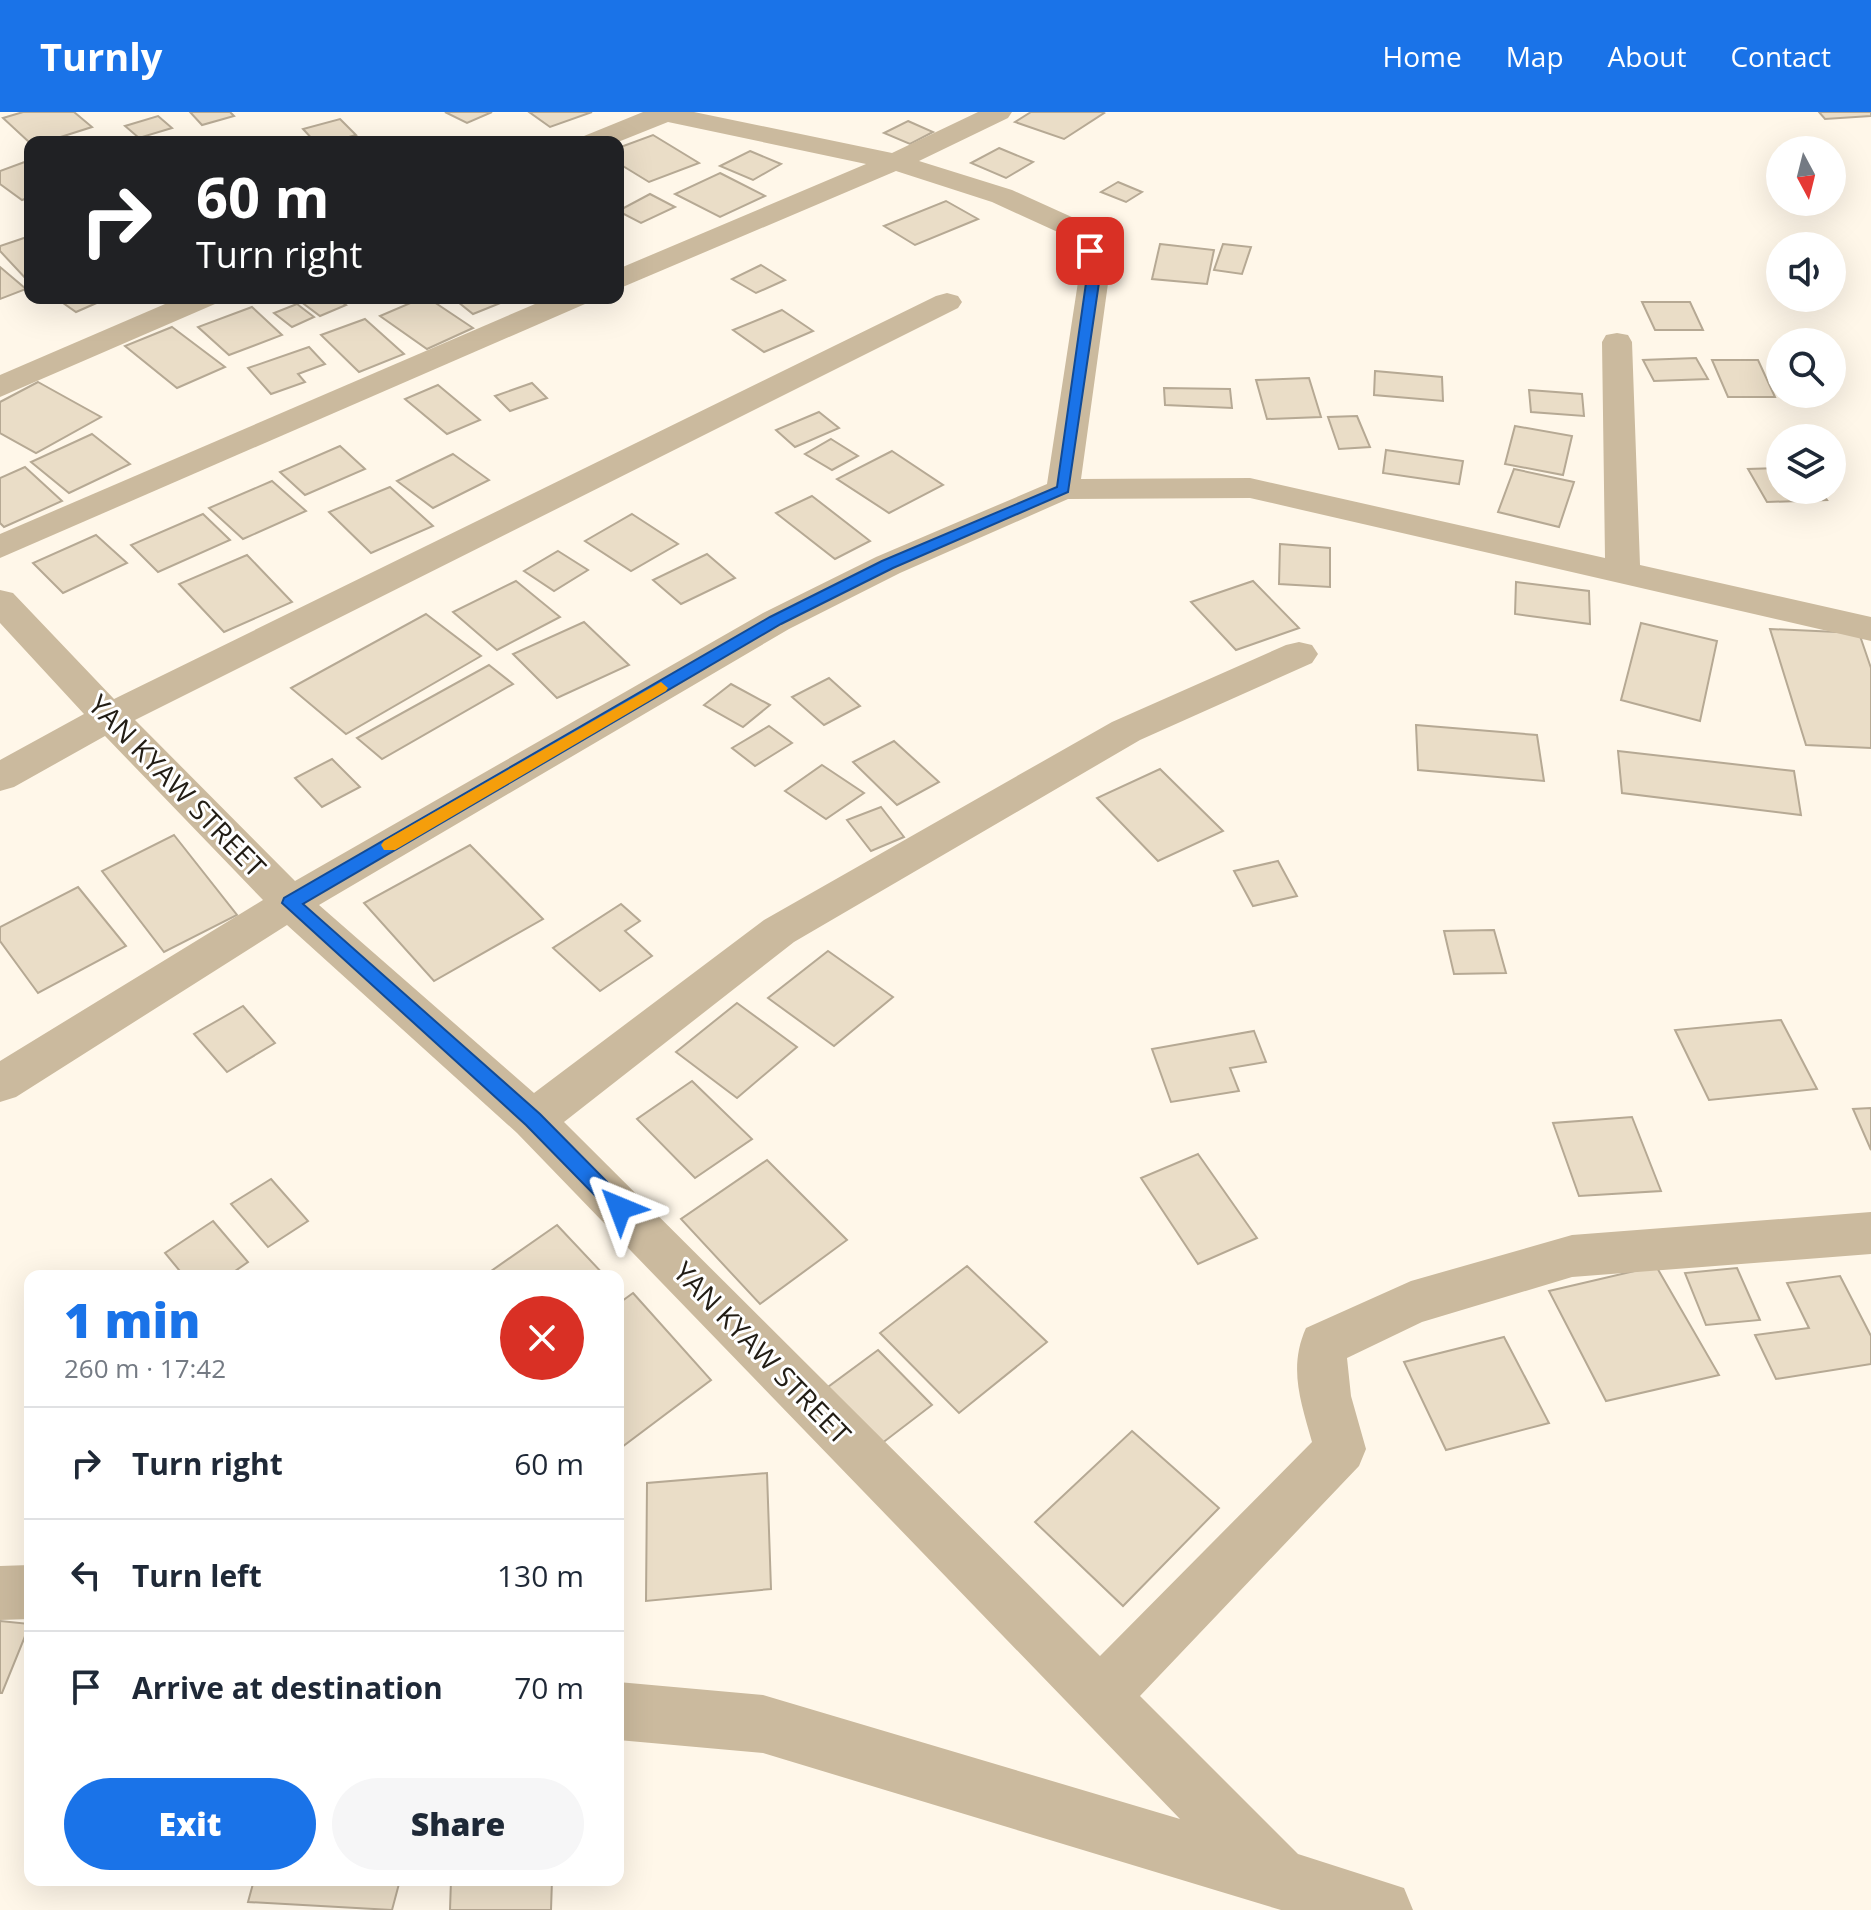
<!DOCTYPE html>
<html lang="en">
<head>
<meta charset="utf-8">
<style>
  body { margin:0; font-family:"Open Sans",sans-serif; background:#f6f6f7; color:#1f2937; height:100vh; display:flex; flex-direction:column; font-size:30px; white-space:nowrap }
  * { box-sizing:border-box; margin:0 }
  p { font-size:26px; color:#747a83 }
  .icon { flex:none; width:44px; height:44px; fill:none; stroke:currentColor; stroke-width:2; stroke-linecap:round; stroke-linejoin:round }
  .map { position:relative; flex:1; overflow:hidden }
  .side { position:absolute; left:24px; top:1158px; width:600px; height:616px; display:flex; flex-direction:column; background:#fff; border-radius:16px; box-shadow:0 8px 32px #0002 }
  .side>* { flex:none }
  .top-card { position:absolute; left:24px; top:24px; width:600px; height:168px; border-radius:16px; box-shadow:0 8px 32px #0002; background:#202124; color:#fff; overflow:hidden }
  .needle { width:52px; rotate:173deg }
  .tools { position:absolute; left:1766px; top:24px; display:grid; gap:16px }
  .tools a { display:grid; place-items:center; width:80px; height:80px; border-radius:50%; background:#fff; box-shadow:0 8px 32px #0002; font-size:40px }
  .pin { position:absolute; display:grid; place-items:center; width:68px; height:68px; color:#fff; margin:-34px; border-radius:16px; box-shadow:0 4px 12px #0006 }
  .me { position:absolute; width:88px; margin:-44px; rotate:316deg; stroke-linejoin:round; filter:drop-shadow(0 0 6px #0008) }
  .turn { display:flex; align-items:center; gap:28px; height:168px; padding:0 40px; font-size:36px }
  .turn .icon { width:104px; height:104px; stroke-width:2.5 }
  .turn b { display:block; font-size:56px; line-height:68px }
  .round { display:grid; place-items:center; flex:none; width:84px; height:84px; border-radius:42px; background:#f6f6f7 }
  .headline { display:flex; align-items:center; justify-content:space-between; height:136px; padding:0 40px }
  h1 { font-size:48px; font-weight:800; line-height:60px; color:#1a73e8 }
  .primary-button { display:flex; gap:16px; margin-top:auto; padding:16px 40px }
  .primary-button a { flex:1; height:92px; border-radius:48px; background:#1a73e8; color:#fff; font-size:32px; font-weight:800; line-height:92px; text-align:center }
  .primary-button a+a { background:#f6f6f7; color:#1f2937 }
  ul { padding:0; list-style:none }
  li { display:flex; align-items:center; gap:24px; height:112px; padding:0 40px; border-top:2px solid #e0e1e3 }
  li div { flex:1 }
  li b { display:block; font-size:30px }
  li em { font-style:normal }
  header { display:flex; align-items:center; gap:48px; box-sizing:border-box; height:112px; padding:0 40px; background:#1a73e8; color:#fff }
  header strong { font-size:38px }
  nav { display:flex; gap:44px; margin-inline-start:auto; font-size:28px }
  .map>svg:first-child { display:block }
  .building { fill:#eaddc7; stroke:#b6a994; stroke-width:2 }
  .lines { fill:none; stroke-linecap:round; stroke-linejoin:round }
  .street { fill:#cbba9e; fill-rule:evenodd }
  .route { fill:#1a73e8; stroke:#114b97; stroke-width:2 }
  .slow { fill:#f59e0b }
  .labels { text-anchor:middle; stroke-width:6; stroke-linejoin:round; paint-order:stroke }
  .street-label { font-size:28px; fill:#221d15; stroke:#fff }
</style>
</head>
<body>
<header>
<strong>Turnly</strong>
<nav><a>Home</a><a>Map</a><a>About</a><a>Contact</a></nav>
</header>
<div class="map">
<svg width="1871" height="1798" viewBox="0 0 1871 1798">
  <rect width="100%" height="100%" fill="#fff7e9"/>
  <g class="building">
    <polygon points="23,0 74,0 92,15 45,30 30,31 3,6"/>
    <polygon points="190,0 230,0 234,4 202,13"/>
    <polygon points="445,0 492,0 467,11"/>
    <polygon points="529,0 592,0 550,15"/>
    <polygon points="1031,0 1102,0 1104,1 1064,27 1015,10"/>
    <polygon points="1819,0 1871,0 1871,4 1825,7"/>
    <polygon points="158,4 172,16 139,26 125,14"/>
    <polygon points="340,7 356,23 331,30 315,30 303,17"/>
    <polygon points="908,9 933,20 910,32 884,21"/>
    <polygon points="653,23 699,51 649,70 618,51 618,36"/>
    <polygon points="999,36 1033,50 1006,66 971,51"/>
    <polygon points="750,39 781,52 753,68 720,54"/>
    <polygon points="30,48 30,85 22,88 0,72 0,59"/>
    <polygon points="720,61 765,84 720,105 675,82"/>
    <polygon points="1118,70 1142,80 1126,90 1101,80"/>
    <polygon points="650,82 675,95 641,111 618,99"/>
    <polygon points="946,89 978,107 915,133 884,114"/>
    <polygon points="30,124 30,168 28,169 0,139 0,134"/>
    <polygon points="1160,132 1214,138 1207,172 1152,167"/>
    <polygon points="1223,132 1251,135 1242,162 1214,158"/>
    <polygon points="761,153 785,168 756,181 732,167"/>
    <polygon points="0,155 26,177 0,187"/>
    <polygon points="56,186 108,186 76,200"/>
    <polygon points="296,186 336,186 346,193 320,204"/>
    <polygon points="422,186 428,186 473,216 427,237 380,204"/>
    <polygon points="453,186 513,186 473,202"/>
    <polygon points="1642,190 1690,190 1703,218 1655,218"/>
    <polygon points="297,192 314,205 292,215 274,201"/>
    <polygon points="252,195 282,223 229,243 198,215"/>
    <polygon points="782,198 813,219 764,240 733,218"/>
    <polygon points="365,207 404,242 359,260 321,223"/>
    <polygon points="172,215 225,255 177,276 125,234"/>
    <polygon points="309,235 325,252 298,262 305,270 271,282 248,256"/>
    <polygon points="1696,246 1708,267 1654,269 1643,248"/>
    <polygon points="1712,248 1758,248 1775,285 1728,285"/>
    <polygon points="1375,259 1442,265 1443,289 1374,283"/>
    <polygon points="1309,266 1321,305 1267,307 1256,268"/>
    <polygon points="38,270 101,305 36,341 0,321 0,290"/>
    <polygon points="532,271 547,286 510,299 495,284"/>
    <polygon points="438,273 480,308 447,322 405,287"/>
    <polygon points="1164,276 1230,277 1232,296 1165,293"/>
    <polygon points="1529,278 1582,282 1584,304 1531,300"/>
    <polygon points="819,300 839,316 795,335 776,318"/>
    <polygon points="1357,304 1370,335 1339,337 1328,305"/>
    <polygon points="1515,314 1572,324 1563,363 1505,352"/>
    <polygon points="92,322 130,352 69,381 31,350"/>
    <polygon points="831,327 858,344 832,358 805,342"/>
    <polygon points="340,334 365,357 305,383 280,360"/>
    <polygon points="1386,338 1463,349 1459,372 1383,361"/>
    <polygon points="892,339 943,373 889,401 837,367"/>
    <polygon points="453,342 489,368 433,396 397,369"/>
    <polygon points="25,355 62,389 4,415 0,411 0,366"/>
    <polygon points="1780,356 1780,378 1820,378 1827,388 1767,390 1748,357"/>
    <polygon points="1514,357 1574,370 1559,415 1498,400"/>
    <polygon points="272,369 306,399 243,427 209,396"/>
    <polygon points="390,375 433,414 371,441 329,400"/>
    <polygon points="812,384 870,429 835,447 776,401"/>
    <polygon points="203,402 230,428 158,460 131,433"/>
    <polygon points="632,402 678,432 631,459 585,429"/>
    <polygon points="96,423 127,451 63,481 33,451"/>
    <polygon points="1280,432 1330,436 1330,475 1279,472"/>
    <polygon points="558,439 588,458 554,479 524,459"/>
    <polygon points="707,442 735,466 681,492 653,468"/>
    <polygon points="247,443 292,490 224,520 179,472"/>
    <polygon points="516,469 560,505 497,538 453,500"/>
    <polygon points="1253,469 1299,516 1236,538 1191,490"/>
    <polygon points="1516,470 1589,479 1590,512 1515,502"/>
    <polygon points="426,502 481,544 346,622 291,576"/>
    <polygon points="584,510 629,553 557,586 513,542"/>
    <polygon points="1641,511 1717,529 1700,609 1621,588"/>
    <polygon points="1770,517 1859,521 1871,556 1871,636 1806,633"/>
    <polygon points="489,553 513,572 382,647 357,626"/>
    <polygon points="829,566 860,594 824,613 792,585"/>
    <polygon points="731,572 770,593 743,615 704,593"/>
    <polygon points="1416,613 1537,623 1544,669 1418,658"/>
    <polygon points="769,614 792,631 755,654 732,636"/>
    <polygon points="894,629 939,670 897,693 853,650"/>
    <polygon points="1618,639 1794,659 1801,703 1622,681"/>
    <polygon points="332,647 360,675 322,695 295,666"/>
    <polygon points="822,653 864,681 826,707 785,679"/>
    <polygon points="1160,657 1223,719 1158,749 1097,686"/>
    <polygon points="881,695 904,725 871,739 847,708"/>
    <polygon points="174,723 237,803 164,840 102,759"/>
    <polygon points="470,733 543,807 434,869 364,791"/>
    <polygon points="1278,749 1297,784 1253,794 1234,759"/>
    <polygon points="78,775 126,834 38,881 0,829 0,815"/>
    <polygon points="621,792 640,809 625,819 652,844 600,879 553,836"/>
    <polygon points="1494,818 1506,861 1454,862 1444,819"/>
    <polygon points="828,839 893,885 834,934 768,886"/>
    <polygon points="737,891 797,935 737,986 676,940"/>
    <polygon points="243,894 275,931 227,960 194,922"/>
    <polygon points="1781,908 1817,977 1709,988 1675,918"/>
    <polygon points="1254,919 1266,950 1230,956 1239,979 1171,990 1152,937"/>
    <polygon points="692,969 752,1027 695,1066 637,1007"/>
    <polygon points="1871,996 1871,1038 1853,997"/>
    <polygon points="1632,1005 1661,1079 1579,1084 1553,1011"/>
    <polygon points="1198,1042 1257,1126 1198,1152 1141,1066"/>
    <polygon points="767,1048 847,1128 760,1192 681,1107"/>
    <polygon points="271,1067 308,1109 268,1135 231,1092"/>
    <polygon points="213,1109 248,1150 228,1164 184,1164 165,1141"/>
    <polygon points="557,1113 605,1164 484,1164"/>
    <polygon points="967,1154 1047,1230 959,1301 880,1221"/>
    <polygon points="1656,1154 1719,1263 1606,1289 1549,1179"/>
    <polygon points="1737,1156 1760,1208 1706,1213 1685,1161"/>
    <polygon points="1840,1164 1871,1224 1871,1252 1776,1267 1755,1223 1809,1216 1787,1171"/>
    <polygon points="633,1181 711,1268 618,1338 618,1192"/>
    <polygon points="1504,1225 1549,1311 1446,1338 1404,1250"/>
    <polygon points="878,1238 932,1293 881,1332 828,1275"/>
    <polygon points="1132,1319 1219,1396 1123,1494 1035,1410"/>
    <polygon points="767,1361 771,1477 646,1489 647,1371"/>
    <polygon points="0,1509 30,1512 2,1581 0,1581"/>
    <polygon points="254,1768 400,1768 392,1798 248,1790"/>
    <polygon points="451,1768 552,1768 551,1798 450,1798"/>
  </g>
  <g class="lines">
    <g class="street">
      <path d="M 643,0 L 694,0 L 892,41 L 978,0 L 1012,0 L 1008,6 L 919,49 L 1012,78 L 1096,116 L 1110,157 L 1081,367 L 1250,366 L 1605,446 L 1602,230 L 1606,223 L 1617,221 L 1628,223 L 1632,230 L 1640,453 L 1871,505 L 1871,529 L 1250,386 L 1068,387 L 900,461 L 789,517 L 319,793 L 534,981 L 764,808 L 1112,610 L 1286,533 L 1299,530 L 1312,533 L 1318,542 L 1312,551 L 1140,628 L 794,830 L 564,1010 L 1100,1544 L 1312,1330 C 1301,1290 1288,1256 1306,1216 L 1411,1169 L 1572,1123 L 1871,1100 L 1871,1142 L 1572,1165 L 1422,1210 L 1347,1246 L 1351,1284 L 1366,1337 L 1359,1354 L 1140,1584 L 1298,1742 L 1404,1776 L 1413,1798 L 1281,1798 L 763,1641 L 618,1628 L 618,1570 L 763,1583 L 1180,1707 L 517,1021 L 287,813 L 16,985 L 0,990 L 0,949 L 263,788 L 105,624 L 14,675 L 0,679 L 0,648 L 84,602 L 0,511 L 0,478 L 13,481 L 114,587 L 936,184 L 947,181 L 958,184 L 962,190 L 958,196 L 135,608 L 295,769 L 763,501 L 876,445 L 1047,372 L 1080,157 L 1073,127 L 992,90 L 896,59 L 618,177 L 618,157 L 866,52 L 668,10 L 618,30 L 580,30 L 584,24 Z"/>
      <polygon points="179,186 219,186 215,192 0,285 0,263"/>
      <polygon points="549,186 589,186 585,192 0,446 0,422"/>
      <polygon points="30,1453 30,1507 0,1508 0,1454"/>
    </g>
  </g>
  <polygon class="route" points="1086,137 1094,137 1101,157 1068,380 893,456 781,512 303,792 540,1002 627,1090 630,1096 627,1102 620,1105 613,1102 526,1013 282,791 284,786 770,505 882,449 1057,375 1088,157"/>
  <polygon class="slow" points="661,570 668,576 666,579 395,738 384,738 381,733 384,729"/>
  <g class="labels">
    <g class="street-label">
      <text transform="translate(177 674) rotate(46)" y="10">YAN KYAW STREET</text>
      <text transform="translate(762 1241) rotate(46)" y="10">YAN KYAW STREET</text>
    </g>
  </g>
</svg>
<div class="tools">
<a><svg class="needle" viewBox="-14 -14 28 28"><path d="M0-13l5 13h-10z" fill="#e53935"/><path d="M0 13l5-13h-10z" fill="#747a83"/></svg></a>
<a><svg class="icon" aria-label="sound" viewBox="0 0 24 24"><path d="M4 9h4l5-4v14l-5-4H4zM17 9q2 3 0 6"/></svg></a>
<a><svg class="icon" aria-label="search" viewBox="0 0 24 24"><circle cx="10" cy="10" r="6"/><path d="M15 15l6 6"/></svg></a>
<a><svg class="icon" aria-label="layers" viewBox="0 0 24 24"><path d="M12 4l9 5-9 5-9-5zM3 14l9 5 9-5"/></svg></a>
</div>
<div class="pin" style="left:1090px;top:139px;background:#d93025"><svg class="icon" aria-label="arrive" viewBox="0 0 24 24"><path d="M6 21V4h12l-3 4 3 4H6"/></svg></div>
<svg class="me" style="left:620px;top:1096px" viewBox="-20 -20 40 40"><path d="M0-17L14 15 0 8-14 15z" fill="#1a73e8" stroke="#fff" stroke-width="4"/></svg>
<div class="top-card">
<div class="turn"><svg class="icon" aria-label="right" viewBox="0 0 24 24"><path d="M7 20v-9h11M14 6l5 5-5 5"/></svg><div><b>60 m</b>Turn right</div></div>
</div>
<section class="side">
<div class="headline"><div><h1>1 min</h1><p>260 m · 17:42</p></div><a class="round" style="background:#d93025;color:#fff"><svg class="icon" aria-label="close" viewBox="0 0 24 24"><path d="M6 6l12 12M18 6L6 18"/></svg></a></div>
<ul>
<li><svg class="icon" aria-label="right" viewBox="0 0 24 24"><path d="M7 20v-9h11M14 6l5 5-5 5"/></svg><div><b>Turn right</b></div><em>60 m</em></li>
<li><svg class="icon" aria-label="left" viewBox="0 0 24 24"><path d="M17 20v-9H6M10 6l-5 5 5 5"/></svg><div><b>Turn left</b></div><em>130 m</em></li>
<li><svg class="icon" aria-label="arrive" viewBox="0 0 24 24"><path d="M6 21V4h12l-3 4 3 4H6"/></svg><div><b>Arrive at destination</b></div><em>70 m</em></li>
</ul>
<div class="primary-button"><a>Exit</a><a>Share</a></div>
</section>
</div>
</body>
</html>
